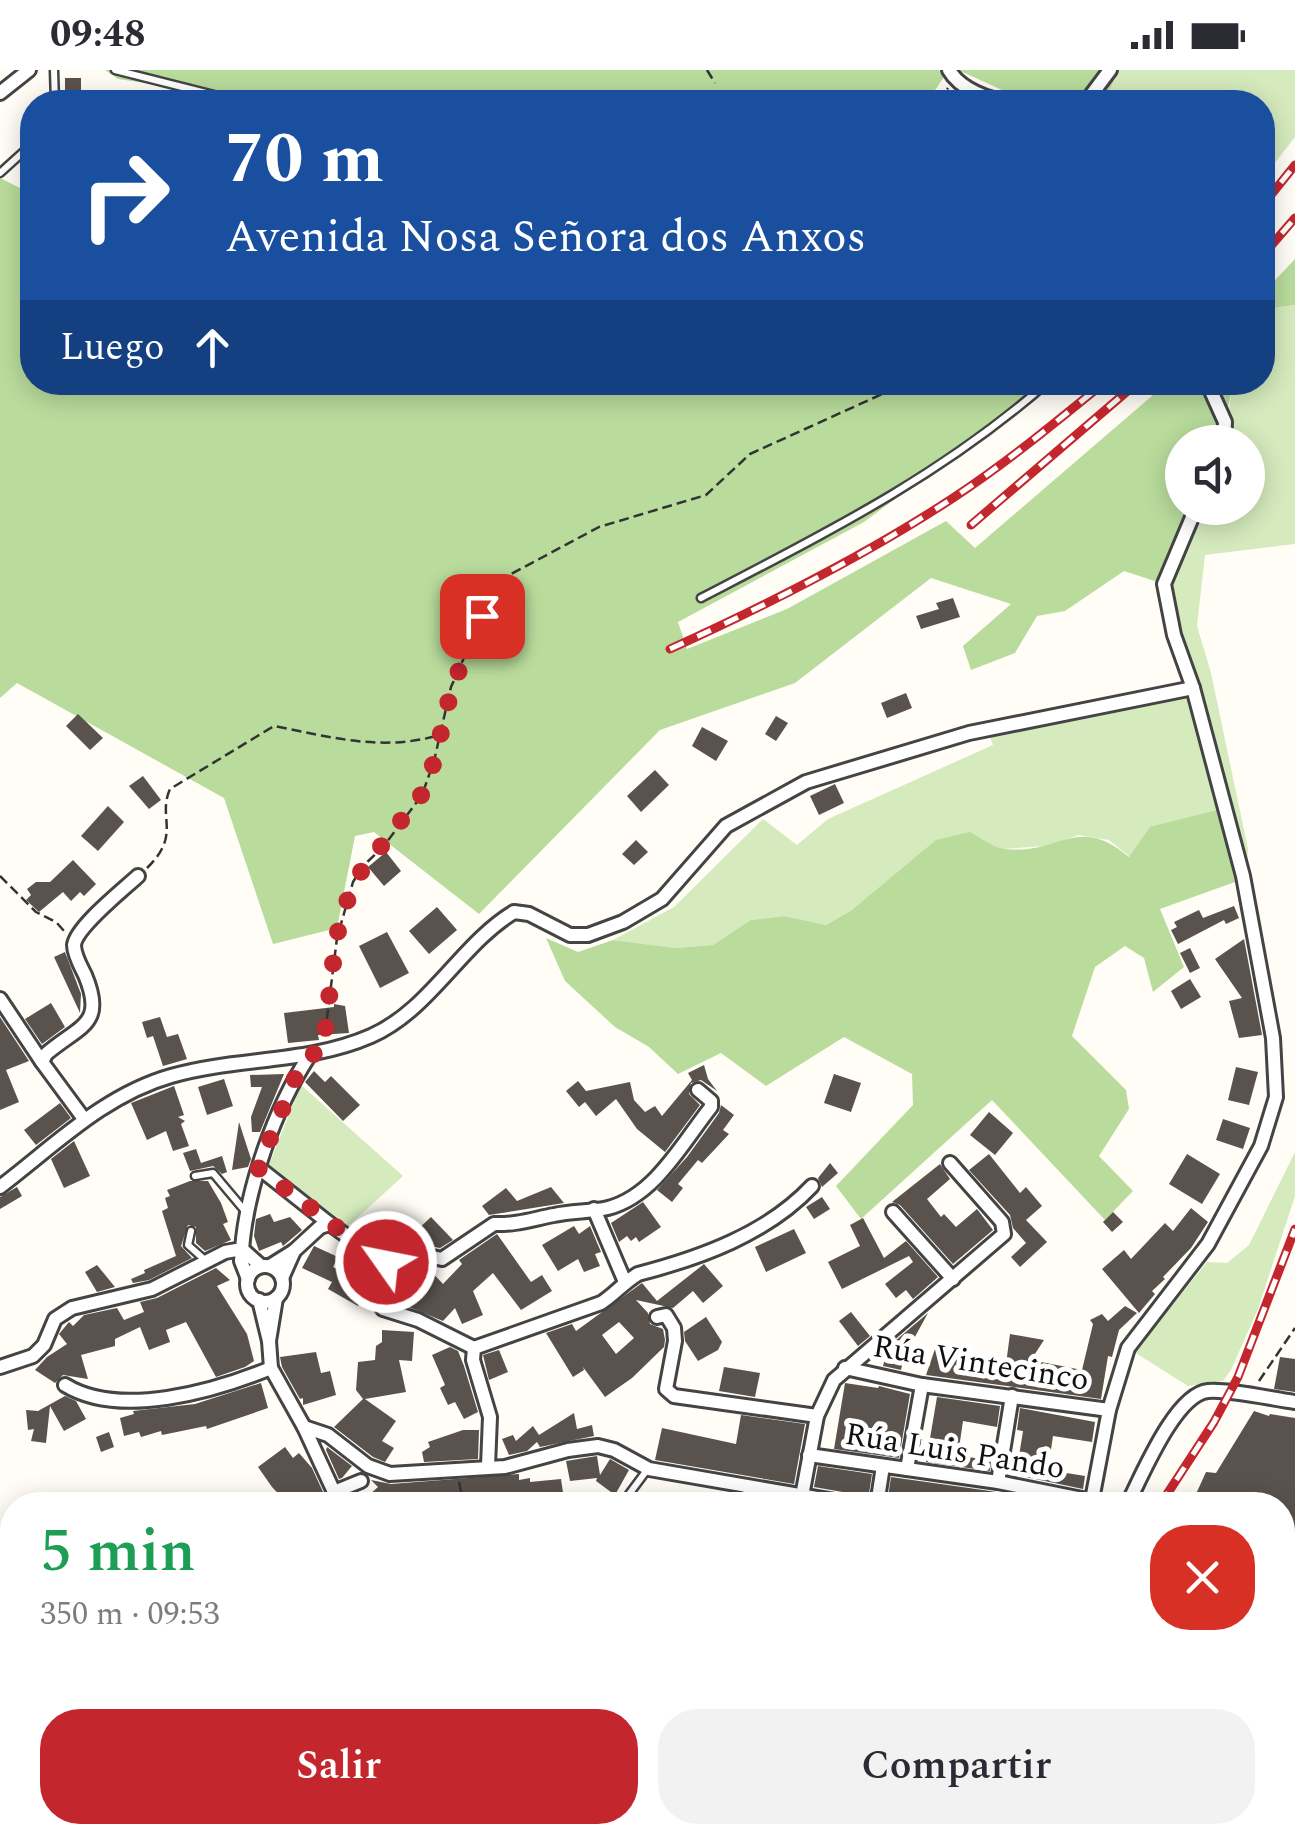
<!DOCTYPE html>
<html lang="es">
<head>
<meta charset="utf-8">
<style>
  body { margin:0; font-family:Spectral,serif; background:#f2f2f3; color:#2b2b33; height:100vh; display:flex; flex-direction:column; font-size:38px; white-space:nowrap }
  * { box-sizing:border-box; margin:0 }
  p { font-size:32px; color:#7c7c81 }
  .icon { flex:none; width:55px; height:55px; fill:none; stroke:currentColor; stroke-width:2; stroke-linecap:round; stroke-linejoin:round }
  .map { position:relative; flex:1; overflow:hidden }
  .panel { position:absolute; left:0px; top:1422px; width:1295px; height:352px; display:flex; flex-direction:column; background:#fff; border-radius:40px 40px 0 0; box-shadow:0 5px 25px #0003 }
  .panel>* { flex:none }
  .banner { position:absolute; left:20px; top:20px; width:1255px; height:305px; border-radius:40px; box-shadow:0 5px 25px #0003; background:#1a4fa0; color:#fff; overflow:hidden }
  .tools { position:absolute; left:1165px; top:355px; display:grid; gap:20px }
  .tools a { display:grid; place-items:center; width:100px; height:100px; border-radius:50%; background:#fff; box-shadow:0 5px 25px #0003; font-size:50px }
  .pin { position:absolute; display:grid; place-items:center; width:85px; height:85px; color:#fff; margin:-42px; border-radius:20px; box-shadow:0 5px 15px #0006 }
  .me { position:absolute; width:110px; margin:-55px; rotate:303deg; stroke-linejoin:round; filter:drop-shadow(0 0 8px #0008) }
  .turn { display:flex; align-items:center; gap:35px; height:210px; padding:0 40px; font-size:45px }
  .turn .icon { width:130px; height:130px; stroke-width:2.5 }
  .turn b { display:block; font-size:70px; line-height:85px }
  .then { display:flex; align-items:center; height:95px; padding:0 40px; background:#0003; gap:20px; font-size:38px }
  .round { display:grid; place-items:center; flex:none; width:105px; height:105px; border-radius:40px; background:#f2f2f3 }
  .overview { display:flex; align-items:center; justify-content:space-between; height:170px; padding:0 40px }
  h1 { font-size:60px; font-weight:600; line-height:75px; color:#1e9e55 }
  .primary-button { display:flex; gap:20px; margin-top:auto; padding:20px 40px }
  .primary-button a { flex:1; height:115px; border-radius:40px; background:#c4262e; color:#fff; font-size:40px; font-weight:600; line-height:115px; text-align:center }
  .primary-button a+a { background:#f2f2f3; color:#2b2b33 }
  .status { display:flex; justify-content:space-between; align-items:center; height:70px; padding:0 50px; background:#fff; direction:ltr }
  .status svg { height:28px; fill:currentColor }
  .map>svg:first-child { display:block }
  .green { fill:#d5ebbd }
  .forest { fill:#b9dc9c }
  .building { fill:#5a524d; fill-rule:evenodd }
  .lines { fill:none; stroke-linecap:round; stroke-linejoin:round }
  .lane-casing { stroke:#444; stroke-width:11 }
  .street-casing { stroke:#444; stroke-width:18 }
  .primary-casing { stroke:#222; stroke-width:25 }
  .path { stroke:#333; stroke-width:2.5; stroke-dasharray:10 5; stroke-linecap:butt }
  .lane { stroke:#fff; stroke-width:6 }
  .street { stroke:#fff; stroke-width:12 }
  .primary { stroke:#f9d66b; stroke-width:20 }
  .rail-casing { stroke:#c4262e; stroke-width:9 }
  .rail { stroke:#fff; stroke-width:5; stroke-dasharray:15; stroke-linecap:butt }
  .route { stroke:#c4262e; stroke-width:18; stroke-dasharray:0 32.4 }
  .labels { text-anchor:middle; stroke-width:10; stroke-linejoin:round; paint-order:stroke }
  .street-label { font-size:32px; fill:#111; stroke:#fff }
</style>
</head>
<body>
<div class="status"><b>09:48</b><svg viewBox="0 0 49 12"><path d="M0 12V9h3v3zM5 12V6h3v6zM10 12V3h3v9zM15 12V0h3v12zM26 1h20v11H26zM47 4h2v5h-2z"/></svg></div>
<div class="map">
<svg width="1295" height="1773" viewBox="0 0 1295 1773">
  <rect width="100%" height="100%" fill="#fffdf5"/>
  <g class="green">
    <polygon points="1118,0 1295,0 1295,67 1263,108 1262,32 1105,32"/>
    <polygon points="1295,235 1295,474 1205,485 1197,556 1211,603 1248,779 1246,808 1130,787 1109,770 1079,765 1046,776 1002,779 852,840 826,855 784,846 752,850 713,875 674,878 613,870 674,837 763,749 797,775 828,749 993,675 987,659 1192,618 1164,514 1196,438 1248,438 1248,372 1224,372 1233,313 1262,312 1263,239"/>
    <polygon points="301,1015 403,1106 346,1158 268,1097"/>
    <polygon points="1295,1082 1295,1126 1258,1239 1231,1300 1223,1311 1188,1316 1134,1282 1207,1192 1227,1193 1249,1175"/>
  </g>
  <g class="forest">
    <polygon points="105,0 939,0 944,7 927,32 214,32 212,23 118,9"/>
    <polygon points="958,0 1118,0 1105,32 1018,32 1013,25"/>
    <polygon points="0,108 32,124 32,312 1050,313 864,452 678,552 687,579 787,539 946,451 975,478 1167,313 1233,313 1221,372 1182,372 1182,438 1195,438 1164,514 1124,501 1065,541 1037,546 1015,583 971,600 963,576 1011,534 931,508 795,613 660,660 479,844 374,762 355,766 337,858 273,874 224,728 17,613 0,628"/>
    <polygon points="1295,189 1295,235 1263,239 1263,223"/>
    <path d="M 1225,738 L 1246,808 L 1160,839 L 1184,897 L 1153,922 L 1144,888 L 1125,876 L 1095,897 L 1072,966 L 1126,1020 L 1129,1039 L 1099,1086 L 1133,1121 L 1105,1150 L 992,1030 L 861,1149 L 836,1116 L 913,1035 L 912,1004 L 844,967 L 766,1016 L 721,983 L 678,1004 L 649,977 L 615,957 L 565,911 L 546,868 L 578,882 L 613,870 L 675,878 L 713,875 L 751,850 L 784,846 L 826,855 L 852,840 L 936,770 L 970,762 C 980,767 993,778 1005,779 C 1060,785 1077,743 1129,787 L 1150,757 Z"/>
  </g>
  <g class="building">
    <rect x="65" y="8" width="16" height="24"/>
    <polygon points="953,528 960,547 921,559 916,546 939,539 936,533"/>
    <polygon points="906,623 912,638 887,648 881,633"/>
    <polygon points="78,644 103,668 90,680 66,656"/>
    <polygon points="776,646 788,653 776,671 765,664"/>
    <polygon points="702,657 728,671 716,691 692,676"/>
    <polygon points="655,700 669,715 641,742 627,726"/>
    <polygon points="143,706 161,730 149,739 129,716"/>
    <polygon points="835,714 844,733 819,745 810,726"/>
    <polygon points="108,736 124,752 98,781 81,766"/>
    <polygon points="636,770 648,782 634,795 622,784"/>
    <polygon points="386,782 401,801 384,816 368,797"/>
    <polygon points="73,790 96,814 84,826 80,822 71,831 63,822 39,842 26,830 31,825 27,819 36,812 50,812"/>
    <polygon points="1234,836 1239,848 1226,854 1224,850 1178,874 1171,860 1177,857 1174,852 1199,840 1203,848"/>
    <polygon points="437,837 457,860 429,884 409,861"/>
    <polygon points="387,862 409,903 380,918 359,876"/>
    <polygon points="1244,869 1262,965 1239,968 1229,931 1242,928 1215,889"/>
    <polygon points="1190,878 1200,898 1190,903 1180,883"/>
    <polygon points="65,882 81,924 80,943 54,887"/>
    <polygon points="1190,909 1201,927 1181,939 1171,921"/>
    <polygon points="51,933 65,957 42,974 25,949"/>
    <polygon points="334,934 345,936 349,963 318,965 319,970 288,973 284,943 334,937"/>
    <polygon points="0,947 29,991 6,1000 19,1032 0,1040"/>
    <polygon points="160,947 167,967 178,964 187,989 163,996 153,966 147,968 142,952"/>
    <polygon points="704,995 708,1009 717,1021 701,1010 691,1013 689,1024 700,1035 665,1082 637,1059 616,1029 596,1046 585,1032 579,1037 566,1021 578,1011 586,1021 630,1012 634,1030 645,1042 655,1036 662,1046 692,1010 688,1003"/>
    <polygon points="1236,997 1258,1002 1249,1035 1228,1030"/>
    <polygon points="314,1001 325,1012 331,1006 360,1035 343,1051 305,1012"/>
    <polygon points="284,1004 260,1062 252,1062 251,1047 262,1017 251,1017 250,1005"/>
    <polygon points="834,1004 861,1013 851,1042 824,1033"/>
    <polygon points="224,1009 233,1036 207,1045 198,1017"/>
    <polygon points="174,1016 184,1045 178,1047 185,1051 181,1054 189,1076 173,1081 166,1061 147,1070 131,1033"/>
    <polygon points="60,1033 71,1048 36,1075 24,1060"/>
    <polygon points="721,1035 734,1045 723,1060 729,1064 702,1093 698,1090 678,1114 683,1118 672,1132 657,1120 687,1087 719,1043"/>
    <polygon points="989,1042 1013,1063 995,1085 970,1065"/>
    <polygon points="1223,1049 1250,1058 1243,1079 1216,1070"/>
    <polygon points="239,1052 251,1089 248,1097 232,1100"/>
    <polygon points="74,1071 90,1106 64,1118 51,1089"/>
    <polygon points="196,1079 201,1093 222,1086 227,1102 222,1104 213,1096 190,1101 183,1083"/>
    <polygon points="989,1084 1020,1123 1026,1117 1042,1136 1026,1150 1047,1172 1020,1197 1011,1187 1026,1173 1013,1158 1010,1145 969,1100"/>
    <polygon points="1187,1084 1220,1104 1202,1134 1169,1114"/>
    <polygon points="830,1093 838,1103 822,1117 818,1108"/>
    <polygon points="940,1094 950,1109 927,1129 941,1147 944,1144 956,1157 977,1139 993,1160 953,1194 900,1135 892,1132"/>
    <polygon points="190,1111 208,1111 221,1133 228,1152 223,1154 231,1170 205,1181 196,1173 196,1157 188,1155 181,1176 192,1188 149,1210 133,1213 131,1209 145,1203 144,1200 176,1186 162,1141 168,1138 165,1128 170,1126 167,1120"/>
    <polygon points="17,1117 22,1126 0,1139 0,1127"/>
    <polygon points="551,1117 564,1133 489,1145 482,1136 506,1118 517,1131"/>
    <polygon points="822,1127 830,1139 814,1149 806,1137"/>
    <polygon points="643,1132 661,1157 639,1172 636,1167 631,1171 627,1166 619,1172 611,1153"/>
    <polygon points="1191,1138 1208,1152 1191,1178 1163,1207 1165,1209 1152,1221 1155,1224 1139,1243 1102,1199 1124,1180 1131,1189 1165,1153 1173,1161"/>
    <polygon points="1113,1142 1123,1152 1112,1162 1103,1152"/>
    <polygon points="270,1144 274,1152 290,1147 302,1160 283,1176 281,1172 259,1181 254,1166 256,1149"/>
    <polygon points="431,1147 453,1170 440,1178 425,1175 426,1172 416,1161"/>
    <polygon points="863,1148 884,1188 906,1171 938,1207 913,1229 906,1220 896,1228 885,1214 913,1192 909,1186 842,1219 828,1192 860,1176 850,1155"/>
    <polygon points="574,1156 579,1164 590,1156 601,1182 595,1184 600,1196 584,1202 578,1189 558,1201 542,1175"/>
    <polygon points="794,1159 806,1183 766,1202 755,1177"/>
    <polygon points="497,1164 531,1212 542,1205 552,1221 521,1240 493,1203 473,1221 483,1245 462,1254 455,1238 443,1251 401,1234 408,1215 392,1205 396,1191 426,1196 443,1214 462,1194 459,1190"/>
    <polygon points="314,1176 338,1187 333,1197 354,1209 366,1189 375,1191 358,1236 328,1219 332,1212 302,1198"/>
    <path d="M 704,1194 L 723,1216 L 703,1233 L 693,1221 L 673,1238 L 636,1230 L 648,1243 L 650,1254 L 663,1259 L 665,1270 L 664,1277 L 632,1308 L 605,1327 L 583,1297 L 584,1300 L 573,1307 L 546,1263 L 572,1254 L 576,1261 L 642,1213 L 657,1231 ZM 619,1252 L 634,1268 L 616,1284 L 602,1265 Z"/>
    <polygon points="97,1195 115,1217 97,1222 85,1202"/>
    <polygon points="216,1198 230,1210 217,1216 247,1264 254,1291 245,1297 216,1307 186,1252 166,1260 170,1272 149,1280 140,1257 115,1269 115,1276 81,1285 88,1309 63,1305 55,1313 35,1300 47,1287 67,1274 59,1264 69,1252 73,1256 84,1245 117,1238 124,1250 144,1242 140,1232 157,1228"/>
    <polygon points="1125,1236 1137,1243 1119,1260 1112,1287 1108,1286 1101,1329 926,1305 935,1279 1006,1294 1010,1264 1044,1270 1031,1290 1082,1300 1093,1254 1090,1250 1102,1244 1108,1251"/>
    <polygon points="851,1242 870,1266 858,1276 839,1251"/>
    <polygon points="928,1243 911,1274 907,1272 901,1300 883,1296 888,1277"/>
    <polygon points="706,1247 722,1272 718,1280 698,1291 685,1271 684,1262"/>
    <polygon points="382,1260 414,1262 412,1291 399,1290 406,1322 365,1329 396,1351 382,1371 394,1378 385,1392 373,1387 334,1357 363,1329 356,1320 358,1292 375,1290 376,1276 382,1272"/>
    <polygon points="450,1277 458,1281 464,1296 478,1342 464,1349 455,1332 448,1335 440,1318 445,1315 432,1285"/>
    <polygon points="499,1280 508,1302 489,1310 483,1285"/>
    <polygon points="316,1282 321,1303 330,1301 336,1325 303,1335 303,1328 300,1329 282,1297 280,1287"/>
    <polygon points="1280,1287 1295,1289 1295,1322 1274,1319"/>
    <polygon points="724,1297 760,1303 755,1327 719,1321"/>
    <polygon points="261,1313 268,1338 207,1359 206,1356 162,1365 161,1361 141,1367 139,1362 124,1366 120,1348 134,1344 133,1341 195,1334"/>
    <polygon points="845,1313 878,1318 879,1316 910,1324 899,1388 834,1379"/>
    <polygon points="65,1326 76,1331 86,1349 64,1361 50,1336 46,1373 31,1371 34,1359 28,1360 26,1340 38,1341"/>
    <polygon points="937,1327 1000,1336 997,1357 963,1351 958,1385 991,1391 990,1401 926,1392"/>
    <polygon points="1020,1338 1095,1352 1092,1372 1053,1366 1048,1400 1085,1406 1083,1419 1016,1405 1023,1361 1017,1360"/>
    <polygon points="1254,1341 1269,1346 1270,1344 1295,1348 1295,1567 1282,1579 1282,1435 1191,1435 1206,1402 1216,1403"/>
    <polygon points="574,1343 577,1359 592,1355 594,1366 540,1377 537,1372 527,1381 509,1385 502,1369 513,1365 516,1371 533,1356 539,1365"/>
    <polygon points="741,1345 805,1354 794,1414 655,1390 662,1358 736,1374"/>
    <polygon points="463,1360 479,1360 478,1389 424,1392 422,1382 430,1377 428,1372"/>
    <polygon points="109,1362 114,1377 101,1382 96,1367"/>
    <polygon points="285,1377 293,1388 299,1383 312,1398 329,1435 289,1435 272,1417 258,1397"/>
    <polygon points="327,1377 352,1396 342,1408 339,1409 326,1380"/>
    <polygon points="597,1386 600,1405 610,1389 629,1400 615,1425 596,1411 597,1408 570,1411 566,1391"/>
    <polygon points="818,1396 872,1404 868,1430 860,1425 814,1417"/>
    <polygon points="519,1404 519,1410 530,1408 530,1412 561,1409 564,1429 533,1435 507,1435 507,1424 462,1424 459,1435 440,1435 441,1431 386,1424 395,1435 358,1435 378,1417 371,1410 391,1414"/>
    <polygon points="891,1407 990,1421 1061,1435 894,1435 887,1434"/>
  </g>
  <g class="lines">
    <defs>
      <g id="lane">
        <polyline points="54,0 55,32"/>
        <polyline points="115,0 218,26"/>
        <polyline points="0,103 32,74"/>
        <path d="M 701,528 C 826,463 941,406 1048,312"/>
        <polyline points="195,1106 213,1103 245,1141"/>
        <polyline points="191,1161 188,1175 206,1191"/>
        <polyline points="621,1435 647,1400"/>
        <polyline points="1208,1773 1210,1762"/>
      </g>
      <g id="street">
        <path d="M 949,0 C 960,19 988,30 1010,32"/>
        <polyline points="0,23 29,0"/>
        <polyline points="1086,32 1110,0"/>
        <polyline points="1207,312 1225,352 1224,372"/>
        <polyline points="0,929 42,992"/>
        <path d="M 84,1049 L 42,992 L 46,984 C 80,955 106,955 85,905 C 81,897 74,885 74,875 C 76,857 124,819 138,806"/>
        <polyline points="259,1098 330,1154"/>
        <path d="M 0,1117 C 54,1076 104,1025 171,1006 C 237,987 307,994 371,966 C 430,940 461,874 514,842 L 529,844 L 570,865 L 588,865 L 623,852 L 662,829 L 726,756 L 806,712 L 969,663 L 1193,618"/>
        <polyline points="594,1139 625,1212"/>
        <polyline points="893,1142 953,1209"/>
        <path d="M 294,1181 L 320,1157 L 330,1154 L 365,1179 L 405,1181 L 442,1189 L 494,1154 C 516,1155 533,1149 554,1145 C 572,1141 591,1142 608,1138 C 655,1126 683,1072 711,1037 L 711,1031 L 698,1020"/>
        <polyline points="383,1181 386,1192 375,1225 383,1239 418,1250 474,1278"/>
        <polyline points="270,1196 294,1181 282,1208"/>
        <circle cx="265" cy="1214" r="18"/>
        <polyline points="248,1209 241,1191 242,1179 261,1196"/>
        <polyline points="259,1230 269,1271 276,1228"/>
        <polyline points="657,1247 666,1245 674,1258 675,1271 666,1319 674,1326 817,1346"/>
        <polyline points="269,1271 271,1298 304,1357 340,1435"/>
        <path d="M 0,1297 L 33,1286 L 44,1275 L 55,1249 L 72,1238 L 152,1219 L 225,1182 L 242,1179 C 247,1117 275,1038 309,986"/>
        <polyline points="845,1298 922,1315 1109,1340"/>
        <path d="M 65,1315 C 120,1349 215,1321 271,1298"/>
        <polyline points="304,1357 328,1365 368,1396 390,1404 505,1397 568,1380 598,1376 614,1380 649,1399 858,1435"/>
        <polyline points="809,1385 998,1412 1092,1431"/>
        <path d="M 488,1396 L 490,1347 L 473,1290 L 474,1278 L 601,1233 C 615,1224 623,1213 638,1204 C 700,1188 767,1164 812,1116"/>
        <polyline points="907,1399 922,1315"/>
        <polyline points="998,1412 1012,1326"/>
        <polyline points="334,1422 361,1411"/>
        <polyline points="743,1435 752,1418"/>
        <polyline points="805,1435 802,1426 817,1346 834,1310 1004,1164 1002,1152 950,1093"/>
        <polyline points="877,1435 883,1396"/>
        <polyline points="1091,1435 1109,1340 1128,1278 1208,1174 1261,1076 1276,1027 1273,968 1243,806 1193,618 1174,565 1164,514 1196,438"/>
        <path d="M 1127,1435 C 1141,1408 1175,1324 1208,1321 C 1229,1319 1272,1329 1295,1332"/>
        <polyline points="1282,1590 1295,1594"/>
        <polyline points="0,1763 8,1773"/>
        <polyline points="791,1767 792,1773"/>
        <polyline points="286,1773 299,1762"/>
        <polyline points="571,1773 576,1762"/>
        <polyline points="1100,1773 1102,1762"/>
      </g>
      <polyline id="primary" points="1289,1773 1295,1741"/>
    </defs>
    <use href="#lane" class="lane-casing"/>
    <use href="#street" class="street-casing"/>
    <use href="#primary" class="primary-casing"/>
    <g class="path">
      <polyline points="707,0 715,13"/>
      <polyline points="939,32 948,18"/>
      <path d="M 147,798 C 182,764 157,748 170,719 L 274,656 C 330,667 383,682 439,665"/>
      <polyline points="0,806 36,842 56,852 65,862"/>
      <polyline points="325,964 337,868 353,812 363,796 383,777 422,725 434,691 451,617 498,511 599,457 706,425 750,384 891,320 893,312"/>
      <polyline points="1259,1311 1295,1258"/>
      <polyline points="459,1412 464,1435"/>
      <polyline points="216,1434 216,1435"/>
      <polyline points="380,1762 383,1773"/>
    </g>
    <use href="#lane" class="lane"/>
    <use href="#street" class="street"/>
    <use href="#primary" class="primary"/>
    <defs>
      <g id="rail">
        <polyline points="1262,136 1295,95"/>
        <polyline points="1262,186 1295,148"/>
        <polyline points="971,455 1138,312"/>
        <path d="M 670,579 C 767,535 863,487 953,428 C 1006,393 1055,353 1105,312"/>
        <polyline points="1160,1435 1214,1352 1238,1307 1295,1159"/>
        <polyline points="741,1773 758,1762"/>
      </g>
    </defs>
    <use href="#rail" class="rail-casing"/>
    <use href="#rail" class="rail"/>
  </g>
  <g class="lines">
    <polyline class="route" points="386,1192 382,1181 365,1179 258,1098 296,1006 309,986 323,980 336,868 353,812 422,724 434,692 452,617 482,546"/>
  </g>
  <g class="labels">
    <g class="street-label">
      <text transform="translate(981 1292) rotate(9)" y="11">Rúa Vintecinco</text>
      <text transform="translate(955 1380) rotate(9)" y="11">Rúa Luis Pando</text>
    </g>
  </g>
</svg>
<div class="tools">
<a><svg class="icon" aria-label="sound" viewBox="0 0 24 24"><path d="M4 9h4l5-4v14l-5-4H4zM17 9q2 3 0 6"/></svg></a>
</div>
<div class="pin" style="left:482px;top:546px;background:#d93025"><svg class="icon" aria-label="arrive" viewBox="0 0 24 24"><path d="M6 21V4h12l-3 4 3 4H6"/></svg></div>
<svg class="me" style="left:386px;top:1192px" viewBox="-20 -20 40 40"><circle r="17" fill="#c4262e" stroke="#fff" stroke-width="3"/><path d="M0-11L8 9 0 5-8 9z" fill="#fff"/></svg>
<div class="banner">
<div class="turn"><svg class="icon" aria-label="right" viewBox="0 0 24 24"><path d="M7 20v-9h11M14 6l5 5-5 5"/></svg><div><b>70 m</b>Avenida Nosa Señora dos Anxos</div></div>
<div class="then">Luego<svg class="icon" aria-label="ahead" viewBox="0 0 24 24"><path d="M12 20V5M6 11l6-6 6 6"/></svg></div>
</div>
<section class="panel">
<div class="overview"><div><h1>5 min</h1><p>350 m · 09:53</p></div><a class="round" style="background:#d93025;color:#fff"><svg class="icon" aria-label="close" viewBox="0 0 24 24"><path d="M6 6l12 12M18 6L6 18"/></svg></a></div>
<div class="primary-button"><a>Salir</a><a>Compartir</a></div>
</section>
</div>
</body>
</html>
